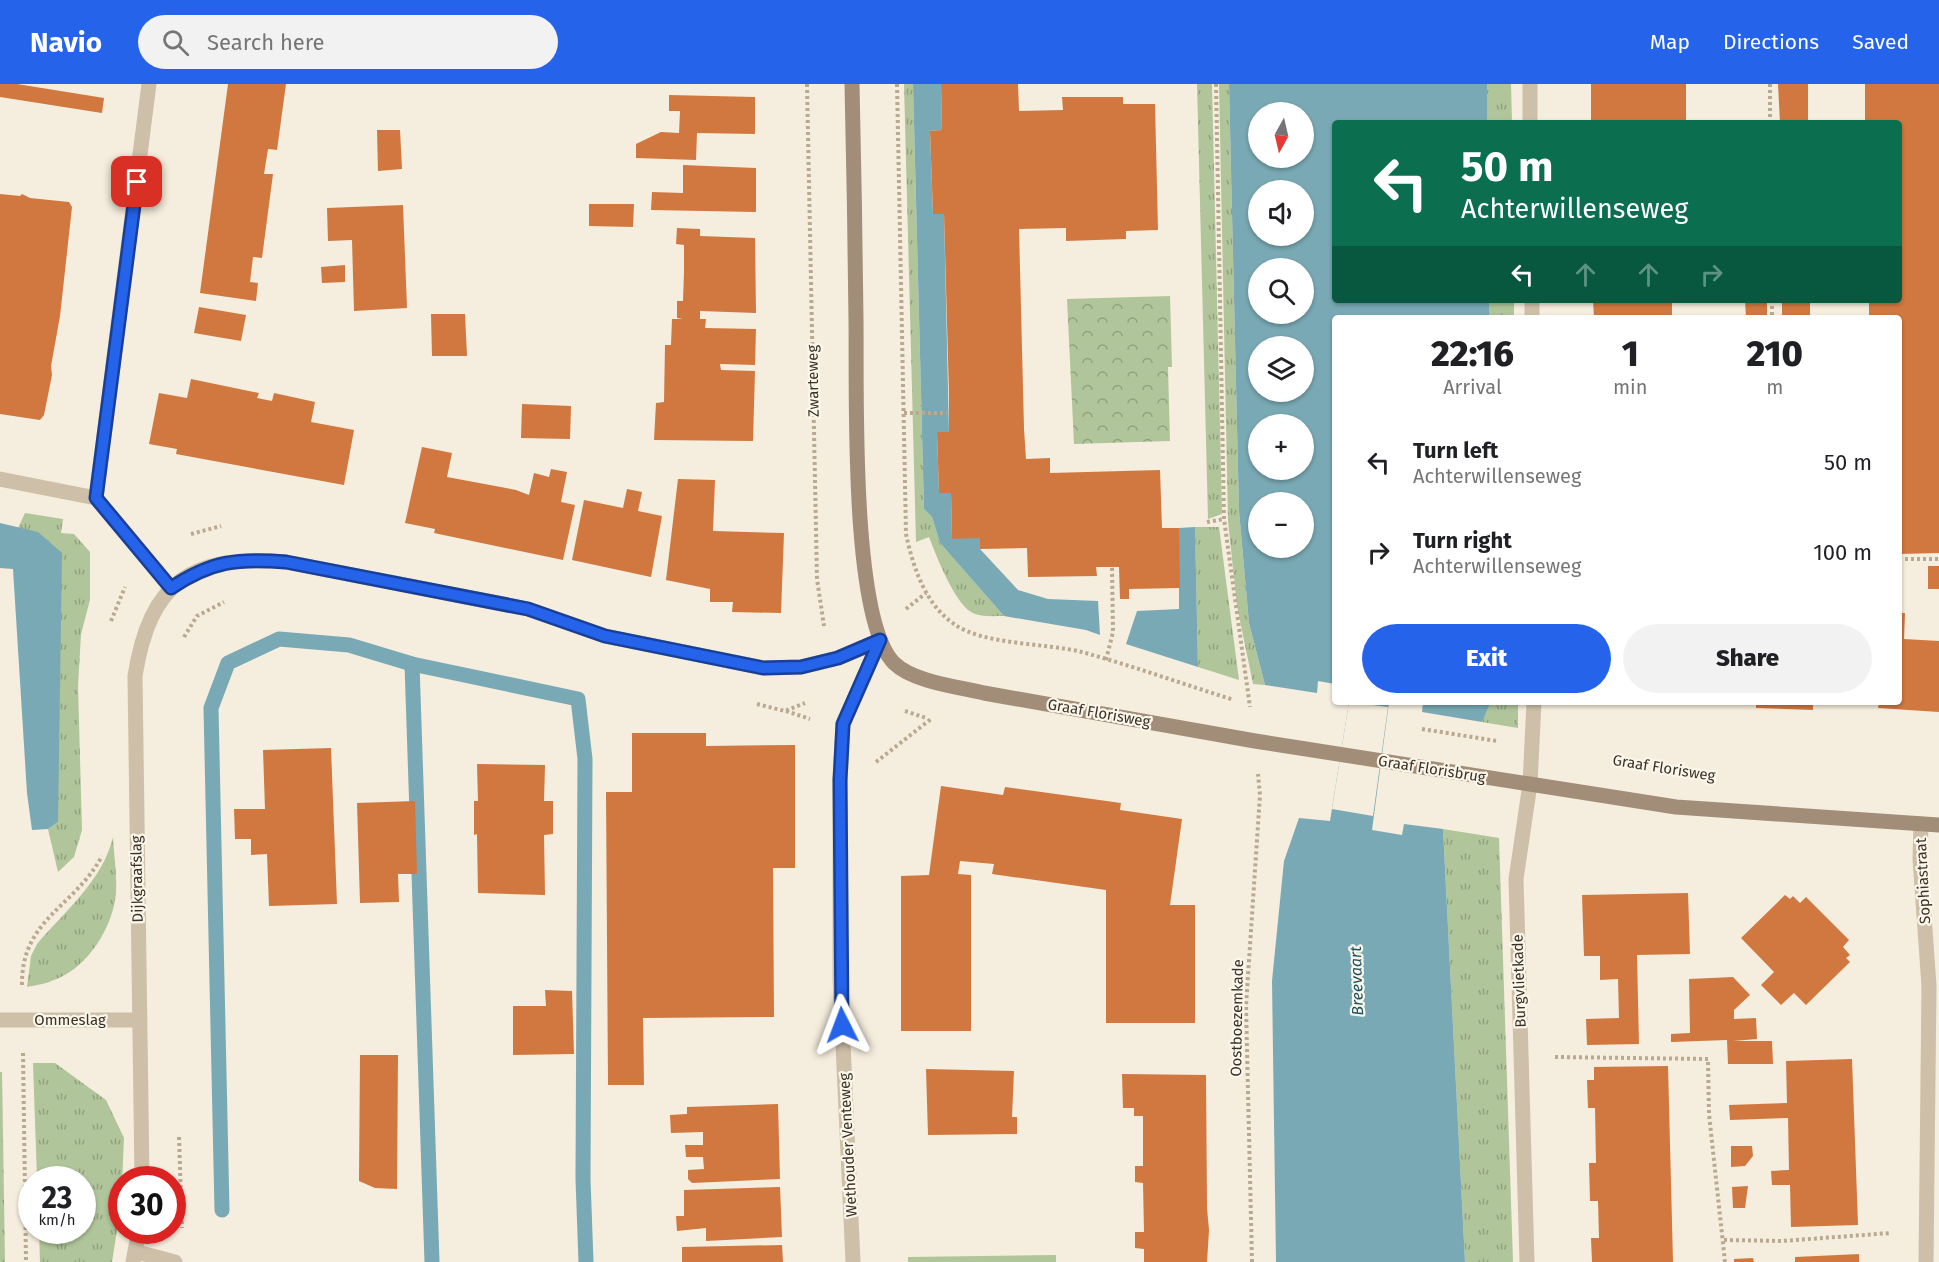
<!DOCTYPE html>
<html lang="en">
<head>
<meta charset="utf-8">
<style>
  body { margin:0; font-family:"Fira Sans",sans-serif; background:#f2f2f2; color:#202124; height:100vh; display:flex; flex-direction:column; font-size:22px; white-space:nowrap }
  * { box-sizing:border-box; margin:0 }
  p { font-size:20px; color:#757577 }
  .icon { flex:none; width:33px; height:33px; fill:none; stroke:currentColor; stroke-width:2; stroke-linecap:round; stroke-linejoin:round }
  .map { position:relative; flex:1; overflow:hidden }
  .panel { position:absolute; left:1332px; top:231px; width:570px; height:390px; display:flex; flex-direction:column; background:#fff; border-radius:6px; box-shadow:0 2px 4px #0004 }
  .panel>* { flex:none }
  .hud { position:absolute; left:1332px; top:36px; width:570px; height:183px; border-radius:6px; box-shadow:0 2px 4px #0004; background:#0b6e4f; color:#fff; overflow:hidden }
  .needle { width:39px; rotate:188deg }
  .tools { position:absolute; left:1248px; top:18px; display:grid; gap:12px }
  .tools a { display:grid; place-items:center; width:66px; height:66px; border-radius:50%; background:#fff; box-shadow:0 2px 4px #0004; font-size:30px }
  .speed { position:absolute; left:18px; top:1082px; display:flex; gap:12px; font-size:30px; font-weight:700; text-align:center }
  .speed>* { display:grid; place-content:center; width:78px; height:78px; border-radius:50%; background:#fff; box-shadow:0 2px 4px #0004; line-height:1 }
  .speed small { font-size:15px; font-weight:400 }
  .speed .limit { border:9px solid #d22; background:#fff; color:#111 }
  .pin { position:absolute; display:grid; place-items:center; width:51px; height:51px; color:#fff; margin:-26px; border-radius:12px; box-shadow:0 3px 9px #0006 }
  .me { position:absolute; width:66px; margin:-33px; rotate:357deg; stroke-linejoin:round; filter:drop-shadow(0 0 4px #0008) }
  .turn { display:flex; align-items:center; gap:21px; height:126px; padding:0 30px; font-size:27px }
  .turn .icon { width:78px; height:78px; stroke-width:2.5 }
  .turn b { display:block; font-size:42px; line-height:51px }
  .lanes { display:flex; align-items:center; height:57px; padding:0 30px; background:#0003; justify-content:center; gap:30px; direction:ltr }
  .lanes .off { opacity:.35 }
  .eta { display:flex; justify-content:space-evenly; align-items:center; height:102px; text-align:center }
  .eta b { font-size:36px; font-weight:800; line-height:42px }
  .button { display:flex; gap:12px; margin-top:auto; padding:12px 30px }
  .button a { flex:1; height:69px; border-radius:36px; background:#2563eb; color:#fff; font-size:24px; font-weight:800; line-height:69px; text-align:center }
  .button a+a { background:#f2f2f2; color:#202124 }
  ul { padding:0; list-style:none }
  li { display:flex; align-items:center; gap:18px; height:90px; padding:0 30px }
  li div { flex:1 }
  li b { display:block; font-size:22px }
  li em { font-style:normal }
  header { display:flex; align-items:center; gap:36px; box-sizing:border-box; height:84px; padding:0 30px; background:#2563eb; color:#fff }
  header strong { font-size:28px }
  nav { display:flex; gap:33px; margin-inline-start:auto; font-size:21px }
  .search { width:420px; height:54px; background:#f2f2f2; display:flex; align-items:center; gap:15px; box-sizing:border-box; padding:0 21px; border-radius:33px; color:#757577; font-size:22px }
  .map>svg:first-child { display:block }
  .grass { fill:url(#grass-tufts) }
  .park { fill:url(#park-crowns) }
  .water { fill:#79a9b4; fill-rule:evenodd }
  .pier { fill:#f5eddd }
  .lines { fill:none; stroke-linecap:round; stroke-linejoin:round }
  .stream { stroke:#79a9b4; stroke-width:15 }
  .building { fill:#d07840 }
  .path { stroke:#baa991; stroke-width:4; stroke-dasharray:3 3; stroke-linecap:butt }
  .street { stroke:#cebfa8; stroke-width:15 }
  .secondary { stroke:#a28e78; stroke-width:15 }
  .route-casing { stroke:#184099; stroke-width:15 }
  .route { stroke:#2563eb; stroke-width:10 }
  .labels { text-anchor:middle; stroke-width:4.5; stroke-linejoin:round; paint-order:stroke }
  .street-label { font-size:15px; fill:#3a3128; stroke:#fbf6ea }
  .water-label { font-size:16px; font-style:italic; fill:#1a5160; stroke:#fbf6ea }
</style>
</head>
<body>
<header>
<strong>Navio</strong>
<div class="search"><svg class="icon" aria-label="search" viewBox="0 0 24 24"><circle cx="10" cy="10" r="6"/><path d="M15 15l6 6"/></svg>Search here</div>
<nav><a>Map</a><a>Directions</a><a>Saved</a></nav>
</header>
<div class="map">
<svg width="1939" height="1178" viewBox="0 0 1939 1178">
  <defs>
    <pattern id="grass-tufts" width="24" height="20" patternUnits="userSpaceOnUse" patternTransform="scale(1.5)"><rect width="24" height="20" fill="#b1c59b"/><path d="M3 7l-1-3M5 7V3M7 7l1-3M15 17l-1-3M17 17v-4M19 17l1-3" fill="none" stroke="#91a17e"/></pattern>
    <pattern id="park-crowns" width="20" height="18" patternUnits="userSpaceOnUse" patternTransform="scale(1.5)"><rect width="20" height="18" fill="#b1c59b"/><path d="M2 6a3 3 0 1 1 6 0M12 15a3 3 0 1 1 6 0" fill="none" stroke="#91a17e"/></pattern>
  </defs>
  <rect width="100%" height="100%" fill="#f5eddd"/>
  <g class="grass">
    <path d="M 904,0 L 913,0 L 924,425 L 932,433 L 940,459 L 1004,532 C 995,532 983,533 975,530 C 956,524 936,471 929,453 L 916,458 Z"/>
    <polygon points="1197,0 1212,0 1222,430 1208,435"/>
    <polygon points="1219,0 1229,0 1239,427 1249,539 1265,601 1253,600 1237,522 1228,437"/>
    <polygon points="1487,0 1511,0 1512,39 1487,39"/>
    <rect x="1489" y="216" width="25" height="18"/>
    <polygon points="25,429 63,435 61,449 74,450 90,468 90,516 81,550 78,602 82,746 74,773 58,788 48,745 58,738 18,444"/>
    <polygon points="1195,443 1219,443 1239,596 1198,583"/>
    <polygon points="1491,618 1518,618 1518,644 1482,638"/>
    <polygon points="1443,745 1499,754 1513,1178 1465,1178"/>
    <path d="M 113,753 C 114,771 117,791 116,809 C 113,843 88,884 54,896 C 46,900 36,901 27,903 L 31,872 L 37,860 C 65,827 103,796 113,753 Z"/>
    <polygon points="33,979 55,979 106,1016 124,1054 121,1121 112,1178 40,1178 39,1146 82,1146 82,1095 37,1095"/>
    <polygon points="0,988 2,988 5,1178 0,1178"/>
  </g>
  <g class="park">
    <polygon points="1170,212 1172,283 1168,283 1170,357 1074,360 1067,215"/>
    <polygon points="1056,1171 1056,1178 908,1178 908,1173"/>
  </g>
  <g class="water">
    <polygon points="913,0 941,0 942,46 930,47 933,130 944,130 949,348 937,349 939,408 951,409 952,454 980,454 980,465 1018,506 1048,515 1098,517 1100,551 1086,546 1004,532 940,459 932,433 924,425"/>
    <path d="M 1229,0 L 1487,0 L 1487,39 L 1335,39 L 1335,216 L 1489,216 L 1489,234 L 1335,234 L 1335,600 L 1318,597 L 1317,609 L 1265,601 L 1249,539 L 1239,427 ZM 1304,28 L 1304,74 L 1258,74 L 1258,28 ZM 1304,106 L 1304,152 L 1258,152 L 1258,106 ZM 1258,184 L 1304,184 L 1304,230 L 1258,230 ZM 1258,262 L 1304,262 L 1304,308 L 1258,308 ZM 1304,340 L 1304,386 L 1258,386 L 1258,340 ZM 1258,418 L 1304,418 L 1304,464 L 1258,464 Z"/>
    <polygon points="0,439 38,448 62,469 58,738 48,745 32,746 27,709 13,485 0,484"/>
    <polygon points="1195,443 1198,583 1126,560 1137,527 1179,525 1179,444"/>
    <polygon points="1349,618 1389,618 1372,746 1402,751 1404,740 1443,745 1465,1178 1276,1178 1272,897 1284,777 1299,734 1330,737"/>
    <polygon points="1423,618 1491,618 1482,638 1422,628"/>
  </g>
  <polygon class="pier" points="1349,618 1388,623 1373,732 1332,725"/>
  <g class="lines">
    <g class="stream">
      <polyline points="412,580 432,1178"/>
      <polyline points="222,1126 211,624 228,579 279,555 349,561 412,580 578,615 585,675 583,1095 586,1178"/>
    </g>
  </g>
  <g class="building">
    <polygon points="0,0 17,0 104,14 102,29 0,13"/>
    <polygon points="228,0 286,0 277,66 268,65 264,90 273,90 262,174 253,173 250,198 258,199 256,217 200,209"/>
    <polygon points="941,0 1018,0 1019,27 1063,26 1062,13 1123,13 1123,20 1155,20 1158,146 1126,147 1126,155 1066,157 1066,144 1019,145 1024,345 1026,375 1050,374 1050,389 1160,386 1162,444 1179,444 1180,504 1129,505 1129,515 1120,515 1119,483 1096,483 1097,492 1028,493 1027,464 980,465 980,454 952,455 951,409 939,409 937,348 949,348 949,311 944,130 933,130 930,47 942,46"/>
    <rect x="1591" y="0" width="95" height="39"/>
    <polygon points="1778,0 1808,0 1808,39 1780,39"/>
    <polygon points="1865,0 1939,0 1939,469 1899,470 1899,234 1869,234 1869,216 1899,216 1899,39 1865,39"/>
    <polygon points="669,11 755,13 755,50 697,49 696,76 636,74 636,60 661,48 679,49 680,27 669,27"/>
    <polygon points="377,46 400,46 402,85 378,87"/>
    <polygon points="683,81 756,84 756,128 651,126 652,108 683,109"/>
    <polygon points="0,110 20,112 22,110 30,114 69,118 72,123 60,232 51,282 52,291 44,331 40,336 0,330"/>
    <polygon points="589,120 634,120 633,143 589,142"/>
    <polygon points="403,121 407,224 354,227 352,156 328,157 327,124"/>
    <polygon points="677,144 700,145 700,152 755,154 756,229 700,227 700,235 706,235 705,244 756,245 755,281 720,280 721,286 755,287 753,357 654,356 656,319 664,318 665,261 671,261 672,235 683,235 677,234 677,217 683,217 684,188 684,161 676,160"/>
    <polygon points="345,181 345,198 322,199 321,183"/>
    <polygon points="1593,216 1672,216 1672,234 1594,234"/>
    <polygon points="1745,216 1767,216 1767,234 1746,234"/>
    <rect x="1782" y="216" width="28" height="18"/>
    <polygon points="199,223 246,231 241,257 194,249"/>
    <polygon points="431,230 465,230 467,272 432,272"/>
    <polygon points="191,295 259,309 257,314 272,317 274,309 315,318 311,338 354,346 344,401 176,370 177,365 149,360 159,309 187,314"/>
    <polygon points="522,320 571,322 570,355 521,354"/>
    <polygon points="422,363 452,369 447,393 516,406 529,411 534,389 549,393 551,385 567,388 561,418 575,421 563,476 434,449 435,445 405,439"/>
    <polygon points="678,395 715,396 713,447 784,449 781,529 732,528 733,518 710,518 710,505 666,496"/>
    <polygon points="627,405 642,408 638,427 662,432 651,493 572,476 584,416 623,424"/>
    <rect x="1928" y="482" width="11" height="23"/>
    <polygon points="1899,529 1905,529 1904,555 1939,557 1939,628 1878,624 1879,618 1899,618"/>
    <polygon points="1691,618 1723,618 1722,621"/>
    <polygon points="1756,618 1813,618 1813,626 1756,624"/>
    <polygon points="632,649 706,649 706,662 795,661 795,784 773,784 774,933 643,934 644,1001 608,1001 606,708 632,708"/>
    <polygon points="331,664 337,820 269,822 267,770 251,771 251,755 235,755 234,725 265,725 263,666"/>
    <polygon points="477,680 545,681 544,717 553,717 553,750 544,751 545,811 478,809 477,750 474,751 474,717 478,717"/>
    <polygon points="941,702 1003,711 1005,703 1121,719 1120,726 1182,735 1170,821 1195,821 1195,939 1106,939 1106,806 992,790 994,780 960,777 958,790 971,791 971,947 901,947 901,792 929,791"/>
    <polygon points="415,717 417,790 398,790 399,818 360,819 357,719"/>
    <polygon points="1688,809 1690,870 1637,871 1639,960 1587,961 1586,935 1619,934 1618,895 1600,896 1600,872 1584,872 1582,811"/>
    <polygon points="1785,811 1790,815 1793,812 1800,819 1806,813 1849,856 1843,863 1850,871 1846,874 1850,878 1806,921 1794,909 1781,921 1761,901 1774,888 1741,854"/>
    <polygon points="1733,893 1750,911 1734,926 1734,935 1756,934 1757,955 1733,957 1772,957 1773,980 1728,980 1727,956 1671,958 1671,950 1690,949 1689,895"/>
    <polygon points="545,906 572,907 574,970 513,971 513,922 546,922"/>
    <polygon points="360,971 398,971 397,1105 375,1104 359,1097"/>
    <polygon points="1852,975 1858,1141 1791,1143 1790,1101 1772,1101 1771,1087 1789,1086 1788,1034 1730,1036 1729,1021 1787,1019 1786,977"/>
    <polygon points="1668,982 1673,1178 1592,1178 1591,1154 1599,1154 1598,1117 1590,1117 1589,1079 1596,1079 1595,1024 1588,1024 1587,996 1594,996 1594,983"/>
    <polygon points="926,985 1014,987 1012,1033 1017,1033 1017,1050 928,1051"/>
    <polygon points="1122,990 1206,991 1207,1124 1209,1146 1207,1178 1144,1178 1144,1165 1135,1164 1135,1148 1144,1148 1143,1099 1135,1098 1135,1082 1143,1082 1143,1032 1134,1032 1134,1024 1123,1024"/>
    <polygon points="778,1020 780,1095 692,1099 688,1095 688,1086 704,1085 703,1073 686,1073 685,1061 703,1061 703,1048 671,1049 670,1031 687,1030 687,1023"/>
    <polygon points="1731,1062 1752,1062 1753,1072 1745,1082 1731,1083"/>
    <polygon points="1748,1102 1745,1124 1733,1124 1732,1103"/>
    <polygon points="780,1103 782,1153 706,1157 706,1144 677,1147 676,1132 684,1132 684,1106"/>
    <polygon points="782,1161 783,1178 682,1178 682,1163"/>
    <polygon points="1859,1170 1859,1178 1795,1178 1795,1173"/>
    <polygon points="1753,1174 1754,1178 1734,1178 1734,1175"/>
  </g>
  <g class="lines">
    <g class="path">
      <polyline points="807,0 817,495 824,542"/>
      <path d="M 897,0 L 906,450 C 913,483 925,520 954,540 C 983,561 1046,559 1082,568 C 1133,582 1183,600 1234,616"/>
      <polyline points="1216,0 1224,435 1250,623"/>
      <polyline points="1770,0 1770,39"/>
      <polyline points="1772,216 1772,234"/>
      <polyline points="904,329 947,329"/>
      <polyline points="1207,438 1224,435"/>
      <polyline points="191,450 221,442"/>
      <polyline points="1899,475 1939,475"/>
      <polyline points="906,525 926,509"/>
      <polyline points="111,537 125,503"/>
      <polyline points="184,553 197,532 224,518"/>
      <polyline points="1106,576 1113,548 1112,483"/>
      <polyline points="757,620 785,627 805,619"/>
      <polyline points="786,627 810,635"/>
      <polyline points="905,627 926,634"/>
      <polyline points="1422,645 1497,657"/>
      <polyline points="876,678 931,635"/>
      <path d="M 22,901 C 21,835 75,823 102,772"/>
      <polyline points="23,969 26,1178"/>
      <polyline points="1555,973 1708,975 1709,1030 1725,1178"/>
      <polyline points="179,1053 182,1144"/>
      <polyline points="1724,1156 1782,1157 1891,1149"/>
      <polyline points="1252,1178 1246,922 1260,711 1258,690"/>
    </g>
    <g class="street">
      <polyline points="1530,0 1530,39"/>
      <polyline points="1532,216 1532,234"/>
      <polyline points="0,395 96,414 171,504"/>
      <polyline points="96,414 149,0"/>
      <polyline points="1921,740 1920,775 1929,902 1926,1178"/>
      <polyline points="0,936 139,936"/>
      <path d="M 142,1095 L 135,592 C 150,497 192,470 286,478 L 528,525 L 605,552 L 763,584 L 801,583 L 838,574 L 880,557"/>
      <polyline points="137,1168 175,1178"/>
      <polyline points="133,1178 139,1146"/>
      <polyline points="853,1178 840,895 840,696 843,640 880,557"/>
      <polyline points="1527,1178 1516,795 1530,700 1534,618"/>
    </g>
    <path class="secondary" d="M 852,0 C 854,79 855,157 856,236 C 857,303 850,535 894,579 C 913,598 959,603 984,609 L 1255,657 L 1676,723 L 1939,741"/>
  </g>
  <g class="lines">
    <defs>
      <path id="route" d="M 137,98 L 96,414 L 171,504 C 211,477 238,474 286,478 L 528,525 L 605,552 L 763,584 L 801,583 L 838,574 L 880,556 L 843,640 L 840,696 L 842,941"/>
    </defs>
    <use href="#route" class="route-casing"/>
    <use href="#route" class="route"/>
  </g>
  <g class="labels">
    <g class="street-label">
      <text transform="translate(813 297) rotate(-91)" y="5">Zwarteweg</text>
      <text transform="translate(1099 629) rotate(10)" y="5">Graaf Florisweg</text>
      <text transform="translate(1664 684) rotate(9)" y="5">Graaf Florisweg</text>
      <text transform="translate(1432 685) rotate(9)" y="5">Graaf Florisbrug</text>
      <text transform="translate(137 795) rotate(-91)" y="5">Dijkgraafslag</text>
      <text transform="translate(1923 797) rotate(-93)" y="5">Sophiastraat</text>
      <text transform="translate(1519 897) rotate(-92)" y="5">Burgvlietkade</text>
      <text transform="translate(1237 934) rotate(-89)" y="5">Oostboezemkade</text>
      <text x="70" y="941">Ommeslag</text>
      <text transform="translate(848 1061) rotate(-93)" y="5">Wethouder Venteweg</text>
    </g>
    <g class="water-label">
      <text transform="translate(1356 897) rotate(-92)" y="6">Breevaart</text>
    </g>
  </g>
</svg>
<div class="tools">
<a><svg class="needle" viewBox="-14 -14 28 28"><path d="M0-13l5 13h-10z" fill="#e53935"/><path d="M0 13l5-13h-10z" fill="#757577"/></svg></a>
<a><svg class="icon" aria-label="sound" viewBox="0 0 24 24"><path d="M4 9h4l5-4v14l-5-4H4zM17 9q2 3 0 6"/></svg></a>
<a><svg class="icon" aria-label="search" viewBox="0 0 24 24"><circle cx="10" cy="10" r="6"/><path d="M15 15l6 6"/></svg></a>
<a><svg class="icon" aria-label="layers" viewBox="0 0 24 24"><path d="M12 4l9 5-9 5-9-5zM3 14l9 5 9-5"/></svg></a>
<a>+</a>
<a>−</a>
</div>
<div class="speed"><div>23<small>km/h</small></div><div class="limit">30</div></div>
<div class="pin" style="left:137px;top:98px;background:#d93025"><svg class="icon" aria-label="arrive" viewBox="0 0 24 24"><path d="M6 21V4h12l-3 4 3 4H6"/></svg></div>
<svg class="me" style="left:842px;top:941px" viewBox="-20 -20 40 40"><path d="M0-17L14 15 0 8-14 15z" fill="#2563eb" stroke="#fff" stroke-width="4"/></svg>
<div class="hud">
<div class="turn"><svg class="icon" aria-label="left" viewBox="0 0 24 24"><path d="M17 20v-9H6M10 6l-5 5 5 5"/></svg><div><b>50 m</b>Achterwillenseweg</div></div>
<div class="lanes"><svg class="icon" aria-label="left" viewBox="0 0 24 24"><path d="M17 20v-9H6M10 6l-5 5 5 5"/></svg><svg class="icon off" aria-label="ahead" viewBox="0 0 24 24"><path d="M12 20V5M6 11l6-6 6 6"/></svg><svg class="icon off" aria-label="ahead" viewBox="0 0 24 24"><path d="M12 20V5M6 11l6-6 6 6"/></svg><svg class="icon off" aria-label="right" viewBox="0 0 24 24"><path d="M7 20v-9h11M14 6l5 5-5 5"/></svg></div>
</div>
<section class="panel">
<div class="eta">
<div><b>22:16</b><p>Arrival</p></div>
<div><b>1</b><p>min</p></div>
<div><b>210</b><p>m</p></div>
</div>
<ul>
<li><svg class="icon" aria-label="left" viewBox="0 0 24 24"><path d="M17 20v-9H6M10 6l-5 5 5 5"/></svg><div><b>Turn left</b><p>Achterwillenseweg</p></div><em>50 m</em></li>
<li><svg class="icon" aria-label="right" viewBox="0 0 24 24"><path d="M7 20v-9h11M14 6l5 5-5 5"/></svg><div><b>Turn right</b><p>Achterwillenseweg</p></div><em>100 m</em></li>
</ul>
<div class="button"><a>Exit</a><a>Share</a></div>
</section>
</div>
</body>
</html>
